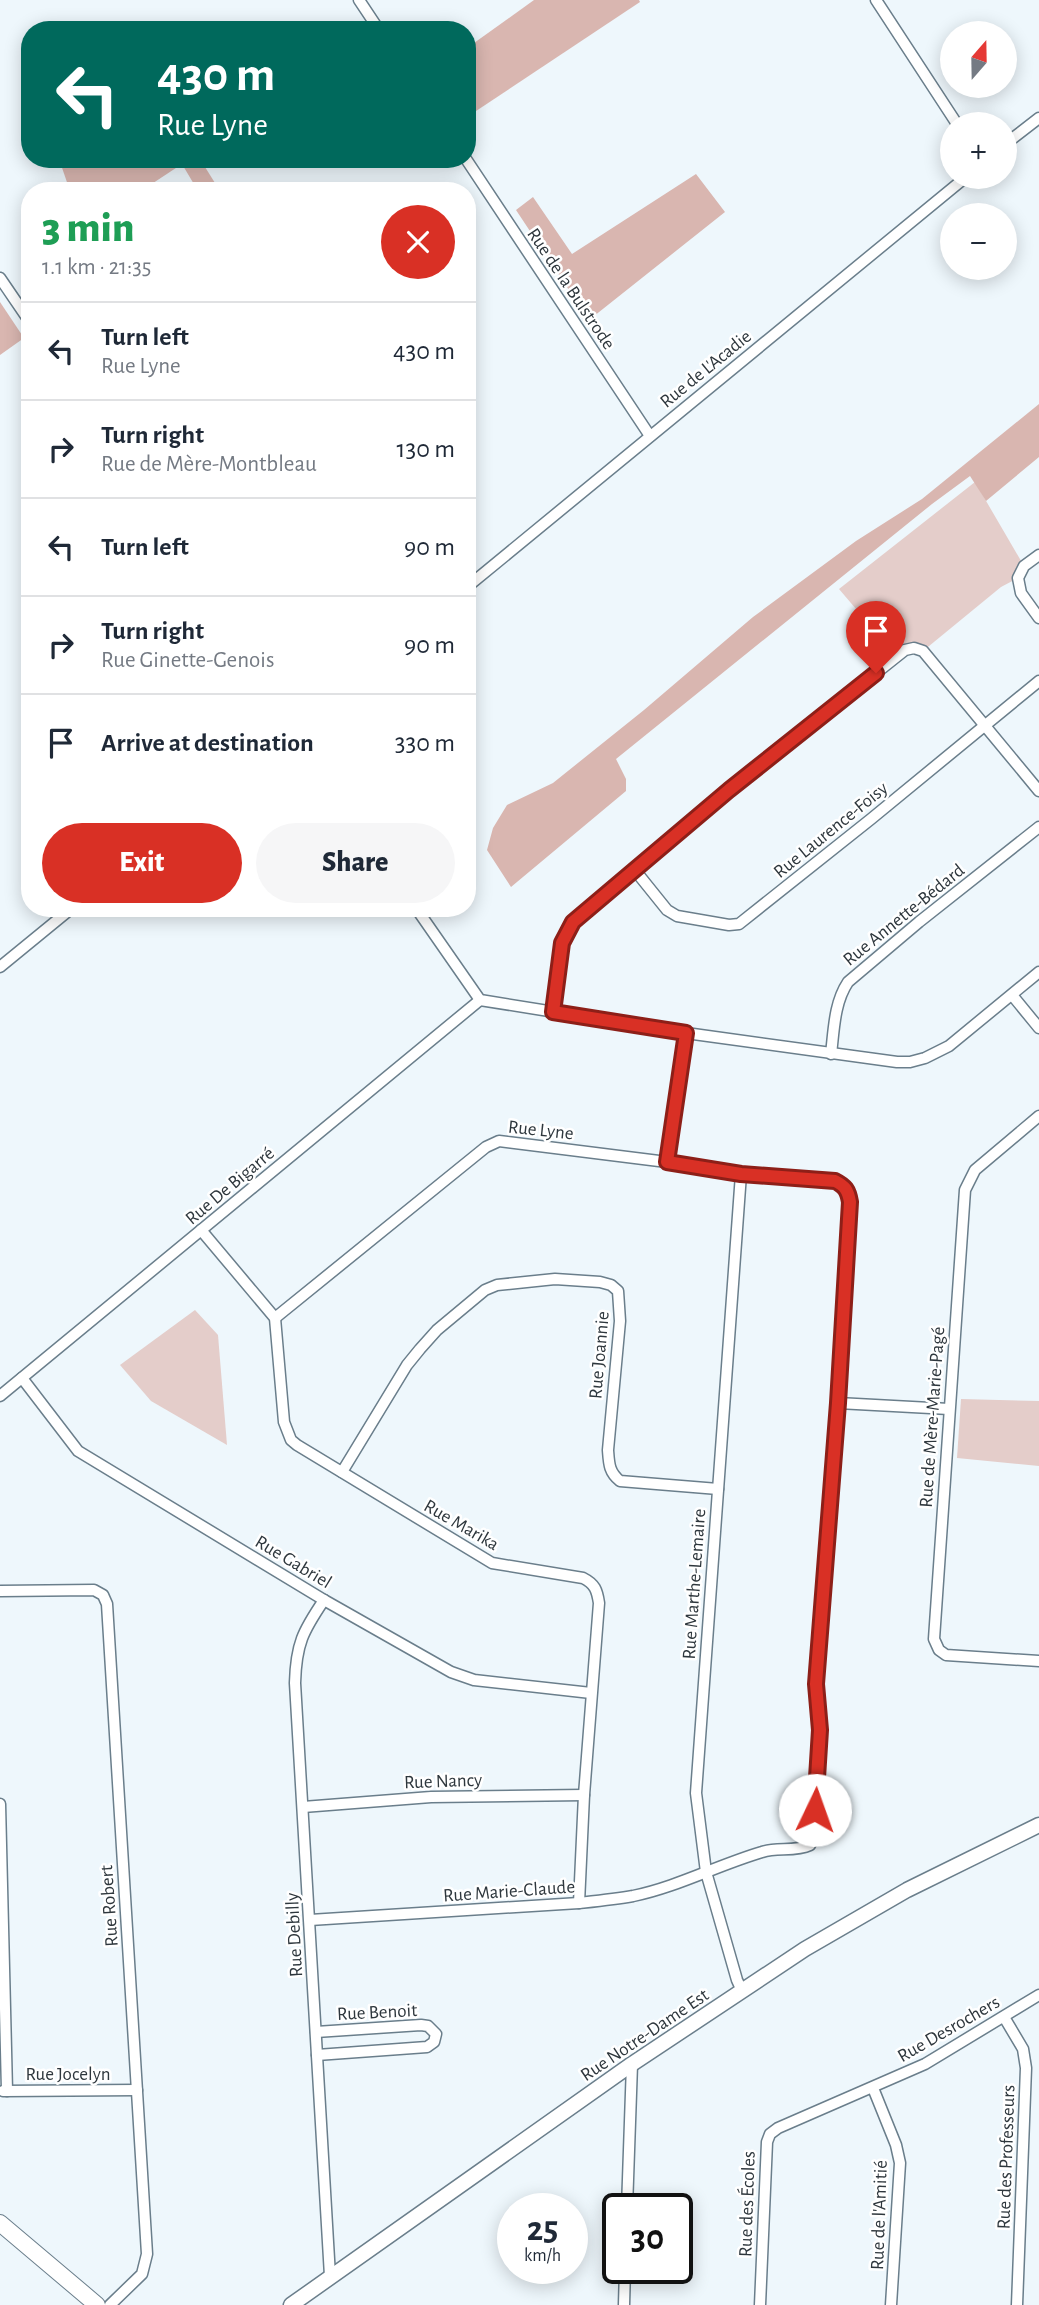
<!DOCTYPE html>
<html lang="en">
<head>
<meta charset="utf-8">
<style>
  body { margin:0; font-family:"Alegreya Sans",sans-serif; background:#f6f6f7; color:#1f2937; height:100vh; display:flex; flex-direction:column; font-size:26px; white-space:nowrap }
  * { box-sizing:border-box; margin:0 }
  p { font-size:23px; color:#747a83 }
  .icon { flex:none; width:38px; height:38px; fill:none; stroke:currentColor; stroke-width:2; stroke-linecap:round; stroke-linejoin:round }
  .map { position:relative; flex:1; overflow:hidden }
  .panel { position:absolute; left:21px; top:182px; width:455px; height:735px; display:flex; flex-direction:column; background:#fff; border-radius:28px; box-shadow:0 4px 18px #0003 }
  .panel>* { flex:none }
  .top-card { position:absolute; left:21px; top:21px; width:455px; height:147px; border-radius:28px; box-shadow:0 4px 18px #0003; background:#00695c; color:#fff; overflow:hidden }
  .needle { width:46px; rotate:20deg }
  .buttons { position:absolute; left:940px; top:21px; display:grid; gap:14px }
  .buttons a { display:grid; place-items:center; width:77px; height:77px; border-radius:50%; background:#fff; box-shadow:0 4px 18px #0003; font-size:35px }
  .speed { position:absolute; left:497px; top:2193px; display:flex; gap:14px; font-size:35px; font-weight:700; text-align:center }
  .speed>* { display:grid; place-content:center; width:91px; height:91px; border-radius:50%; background:#fff; box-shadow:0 4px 18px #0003; line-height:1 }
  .speed small { font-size:18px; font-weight:400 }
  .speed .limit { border:4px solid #111; border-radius:10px; background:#fff; color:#111 }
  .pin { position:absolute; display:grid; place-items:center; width:60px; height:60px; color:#fff; margin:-72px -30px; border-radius:50% 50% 50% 0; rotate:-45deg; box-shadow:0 0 7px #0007 }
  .pin .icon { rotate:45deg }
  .me { position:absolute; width:77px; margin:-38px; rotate:3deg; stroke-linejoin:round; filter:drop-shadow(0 0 5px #0008) }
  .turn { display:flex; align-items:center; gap:24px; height:147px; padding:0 21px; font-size:32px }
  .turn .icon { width:91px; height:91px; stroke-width:2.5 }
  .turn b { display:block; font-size:49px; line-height:60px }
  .round { display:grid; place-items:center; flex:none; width:74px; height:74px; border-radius:37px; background:#f6f6f7 }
  .head { display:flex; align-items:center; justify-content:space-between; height:119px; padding:0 21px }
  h1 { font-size:42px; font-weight:800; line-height:52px; color:#1e9e55 }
  .action { display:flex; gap:14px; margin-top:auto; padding:14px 21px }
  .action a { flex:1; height:80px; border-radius:42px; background:#d93025; color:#fff; font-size:28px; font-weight:800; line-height:80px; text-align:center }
  .action a+a { background:#f6f6f7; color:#1f2937 }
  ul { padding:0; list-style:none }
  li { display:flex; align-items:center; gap:21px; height:98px; padding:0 21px; border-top:2px solid #e0e1e3 }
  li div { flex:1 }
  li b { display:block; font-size:26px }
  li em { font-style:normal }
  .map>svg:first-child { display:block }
  .green { fill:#e4cdca }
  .forest { fill:#d9b6b0 }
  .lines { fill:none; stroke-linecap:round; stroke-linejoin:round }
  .minor-casing { stroke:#6a7e8b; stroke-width:13 }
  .tertiary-casing { stroke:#6a7e8b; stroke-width:17 }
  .secondary-casing { stroke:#6a7e8b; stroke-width:18 }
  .minor { stroke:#fff; stroke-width:10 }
  .tertiary { stroke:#fff; stroke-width:14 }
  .secondary { stroke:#fff; stroke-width:16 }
  .route-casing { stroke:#8d1f18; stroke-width:18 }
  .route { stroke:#d93025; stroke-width:12 }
  .labels { text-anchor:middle; stroke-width:5; stroke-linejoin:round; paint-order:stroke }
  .street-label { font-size:19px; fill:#2e373d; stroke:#fff }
</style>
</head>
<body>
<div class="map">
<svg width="1039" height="2305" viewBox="0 0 1039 2305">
  <rect width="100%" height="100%" fill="#eef7fc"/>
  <g class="green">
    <polygon points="975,482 1024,566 1018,578 1001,587 923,651 896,656 839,589"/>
    <polygon points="195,1310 218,1335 227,1445 151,1401 120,1365"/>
    <polygon points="961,1399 1039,1401 1039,1466 957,1458"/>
  </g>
  <g class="forest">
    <polygon points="534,0 639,0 640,2 467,117 467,48"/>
    <polygon points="59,159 200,159 220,191 198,191 182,164 141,191 70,191"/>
    <polygon points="696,174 725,212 589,320 516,210 533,197 572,254"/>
    <polygon points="0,302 24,338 0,355"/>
    <polygon points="1039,404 1039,457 986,501 970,476 932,504 616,759 626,779 626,791 511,887 487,850 493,828 507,805 553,783 644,710 753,617 856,541 922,499"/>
  </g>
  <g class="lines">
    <defs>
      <g id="minor">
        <polyline points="359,0 379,30"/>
        <polyline points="876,0 957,124"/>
        <polyline points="1004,145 1039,118"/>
        <polyline points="466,159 650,436"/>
        <polyline points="0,278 30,322"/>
        <polyline points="1039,555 1024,566 1018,578 1021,593 1039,618"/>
        <polyline points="467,587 966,177"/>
        <polyline points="634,869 667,910 677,916 729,925 739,924 871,819 1039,681"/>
        <polyline points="416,908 480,1000 686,1033 897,1062 910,1062 925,1058 949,1046 1039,972"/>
        <polyline points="0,967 72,908"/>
        <polyline points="1012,995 1039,1028"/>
        <polyline points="553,1012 562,943 573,922 729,790 905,650 914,648 923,651 1039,791"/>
        <path d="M 831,1054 C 834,1030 834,1003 848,982 L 919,922 L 1039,827"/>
        <polyline points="1039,1116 975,1170 965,1190 934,1639 939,1650 946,1655 1039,1661"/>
        <polyline points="667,1162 686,1033"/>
        <polyline points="741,1174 696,1793 706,1872 737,1980 742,1991"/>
        <path d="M 201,1230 L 275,1318 L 284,1422 L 291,1440 L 297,1445 L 492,1563 L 583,1578 C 595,1584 597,1590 599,1603 L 584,1795 L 579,1903"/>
        <path d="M 275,1318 L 486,1147 L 499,1141 L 667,1162 L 741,1174 L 835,1181 C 845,1186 848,1190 850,1202 L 838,1403 L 816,1684 L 819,1730 L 814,1837 L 810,1845 C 795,1852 777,1847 762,1852 C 718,1865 677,1887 633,1896 C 616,1899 597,1901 579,1903 L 310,1920"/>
        <polyline points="22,1378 78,1451 324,1600 451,1672 474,1680 591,1693"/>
        <polyline points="0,1396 480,1000"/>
        <polyline points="838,1403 949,1409"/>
        <path d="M 342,1472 L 407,1365 L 420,1349 L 437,1330 L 485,1290 L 497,1285 L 555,1279 L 600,1282 L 611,1285 L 618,1291 L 620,1321 L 608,1450 C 609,1464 609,1472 620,1481 L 718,1489"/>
        <polyline points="0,1591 94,1590 103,1595 107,1604 147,2254 142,2274 110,2305"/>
        <path d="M 324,1600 C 303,1631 296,1644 295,1683 L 330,2276"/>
        <polyline points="0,1804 7,2091"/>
        <polyline points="303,1807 431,1797 584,1795"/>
        <polyline points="1004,2017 1023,2049 1026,2068 1017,2305"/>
        <polyline points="316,2032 421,2025 428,2026 436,2034 434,2042 427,2047 317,2055"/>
        <polyline points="873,2088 896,2145 900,2163 891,2305"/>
        <polyline points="3,2091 137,2090"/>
        <polyline points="627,2208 632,2064"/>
        <polyline points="624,2305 625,2268"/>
        <polyline points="760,2305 767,2142 770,2134 778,2128 925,2064 1039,1995"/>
      </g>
      <polyline id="tertiary" points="291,2305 632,2064 805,1949 907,1890 1039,1825"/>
      <polyline id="secondary" points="0,2223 97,2305"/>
    </defs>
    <use href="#minor" class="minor-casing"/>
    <use href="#tertiary" class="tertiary-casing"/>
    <use href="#secondary" class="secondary-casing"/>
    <use href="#minor" class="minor"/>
    <use href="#tertiary" class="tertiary"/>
    <use href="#secondary" class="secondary"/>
  </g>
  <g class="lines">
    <defs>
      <path id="route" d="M 815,1810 L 820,1730 L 816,1684 L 838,1403 L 850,1202 C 848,1190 845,1186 835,1181 L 741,1174 L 667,1162 L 686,1033 L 553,1012 L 562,943 L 573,922 L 729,790 L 876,673"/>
    </defs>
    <use href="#route" class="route-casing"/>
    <use href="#route" class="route"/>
  </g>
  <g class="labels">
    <g class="street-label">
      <text transform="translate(572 288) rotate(56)" y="7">Rue de la Bulstrode</text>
      <text transform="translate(705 368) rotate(-39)" y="7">Rue de L'Acadie</text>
      <text transform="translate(830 829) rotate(-39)" y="7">Rue Laurence-Foisy</text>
      <text transform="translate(903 914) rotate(-39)" y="7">Rue Annette-Bédard</text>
      <text transform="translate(541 1129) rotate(6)" y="7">Rue Lyne</text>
      <text transform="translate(229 1185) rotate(-40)" y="7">Rue De Bigarré</text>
      <text transform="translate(598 1355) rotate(-85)" y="7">Rue Joannie</text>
      <text transform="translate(931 1417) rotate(-86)" y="7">Rue de Mère-Marie-Pagé</text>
      <text transform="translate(462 1524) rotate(30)" y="7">Rue Marika</text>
      <text transform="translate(294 1561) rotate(31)" y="7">Rue Gabriel</text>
      <text transform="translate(693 1584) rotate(-86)" y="7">Rue Marthe-Lemaire</text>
      <text transform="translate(443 1780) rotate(-2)" y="7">Rue Nancy</text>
      <text transform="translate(509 1890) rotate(-4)" y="7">Rue Marie-Claude</text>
      <text transform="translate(108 1906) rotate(-94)" y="7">Rue Robert</text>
      <text transform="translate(293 1935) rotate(-93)" y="7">Rue Debilly</text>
      <text transform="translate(377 2011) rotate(-3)" y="7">Rue Benoit</text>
      <text transform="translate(948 2028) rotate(-30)" y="7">Rue Desrochers</text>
      <text transform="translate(644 2034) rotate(-34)" y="7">Rue Notre-Dame Est</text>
      <text x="68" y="2080">Rue Jocelyn</text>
      <text transform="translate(1005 2157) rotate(-88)" y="7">Rue des Professeurs</text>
      <text transform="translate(746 2204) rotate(-88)" y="7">Rue des Écoles</text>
      <text transform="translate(878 2215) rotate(-88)" y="7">Rue de l'Amitié</text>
    </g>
  </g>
</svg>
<div class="buttons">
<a><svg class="needle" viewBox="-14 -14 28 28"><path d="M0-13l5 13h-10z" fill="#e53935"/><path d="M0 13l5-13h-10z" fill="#747a83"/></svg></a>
<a>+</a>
<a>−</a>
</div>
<div class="speed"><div>25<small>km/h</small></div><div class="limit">30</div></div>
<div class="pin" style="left:876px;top:673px;background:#d93025"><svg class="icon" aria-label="arrive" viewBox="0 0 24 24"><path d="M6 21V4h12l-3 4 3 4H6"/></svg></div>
<svg class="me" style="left:815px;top:1810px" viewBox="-20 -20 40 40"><circle r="19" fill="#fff"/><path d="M0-13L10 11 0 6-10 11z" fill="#d93025"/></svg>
<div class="top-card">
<div class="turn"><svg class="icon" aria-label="left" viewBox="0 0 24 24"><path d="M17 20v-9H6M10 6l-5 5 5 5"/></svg><div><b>430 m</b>Rue Lyne</div></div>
</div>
<section class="panel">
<div class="head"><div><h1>3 min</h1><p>1.1 km · 21:35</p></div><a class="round" style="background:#d93025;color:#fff"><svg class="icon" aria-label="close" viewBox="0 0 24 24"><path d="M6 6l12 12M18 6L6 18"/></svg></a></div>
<ul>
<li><svg class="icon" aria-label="left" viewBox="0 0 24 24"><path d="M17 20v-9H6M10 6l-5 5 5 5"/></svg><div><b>Turn left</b><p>Rue Lyne</p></div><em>430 m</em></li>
<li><svg class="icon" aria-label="right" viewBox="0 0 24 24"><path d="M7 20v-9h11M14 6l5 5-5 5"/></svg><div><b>Turn right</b><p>Rue de Mère-Montbleau</p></div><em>130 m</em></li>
<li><svg class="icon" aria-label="left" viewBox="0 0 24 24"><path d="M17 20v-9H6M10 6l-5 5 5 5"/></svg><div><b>Turn left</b></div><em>90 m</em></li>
<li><svg class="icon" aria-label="right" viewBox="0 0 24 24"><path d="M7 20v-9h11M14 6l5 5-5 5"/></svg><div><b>Turn right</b><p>Rue Ginette-Genois</p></div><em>90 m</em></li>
<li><svg class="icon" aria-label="arrive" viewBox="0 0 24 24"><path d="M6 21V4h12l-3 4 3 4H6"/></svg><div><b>Arrive at destination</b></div><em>330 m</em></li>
</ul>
<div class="action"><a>Exit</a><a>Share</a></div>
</section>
</div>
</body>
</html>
